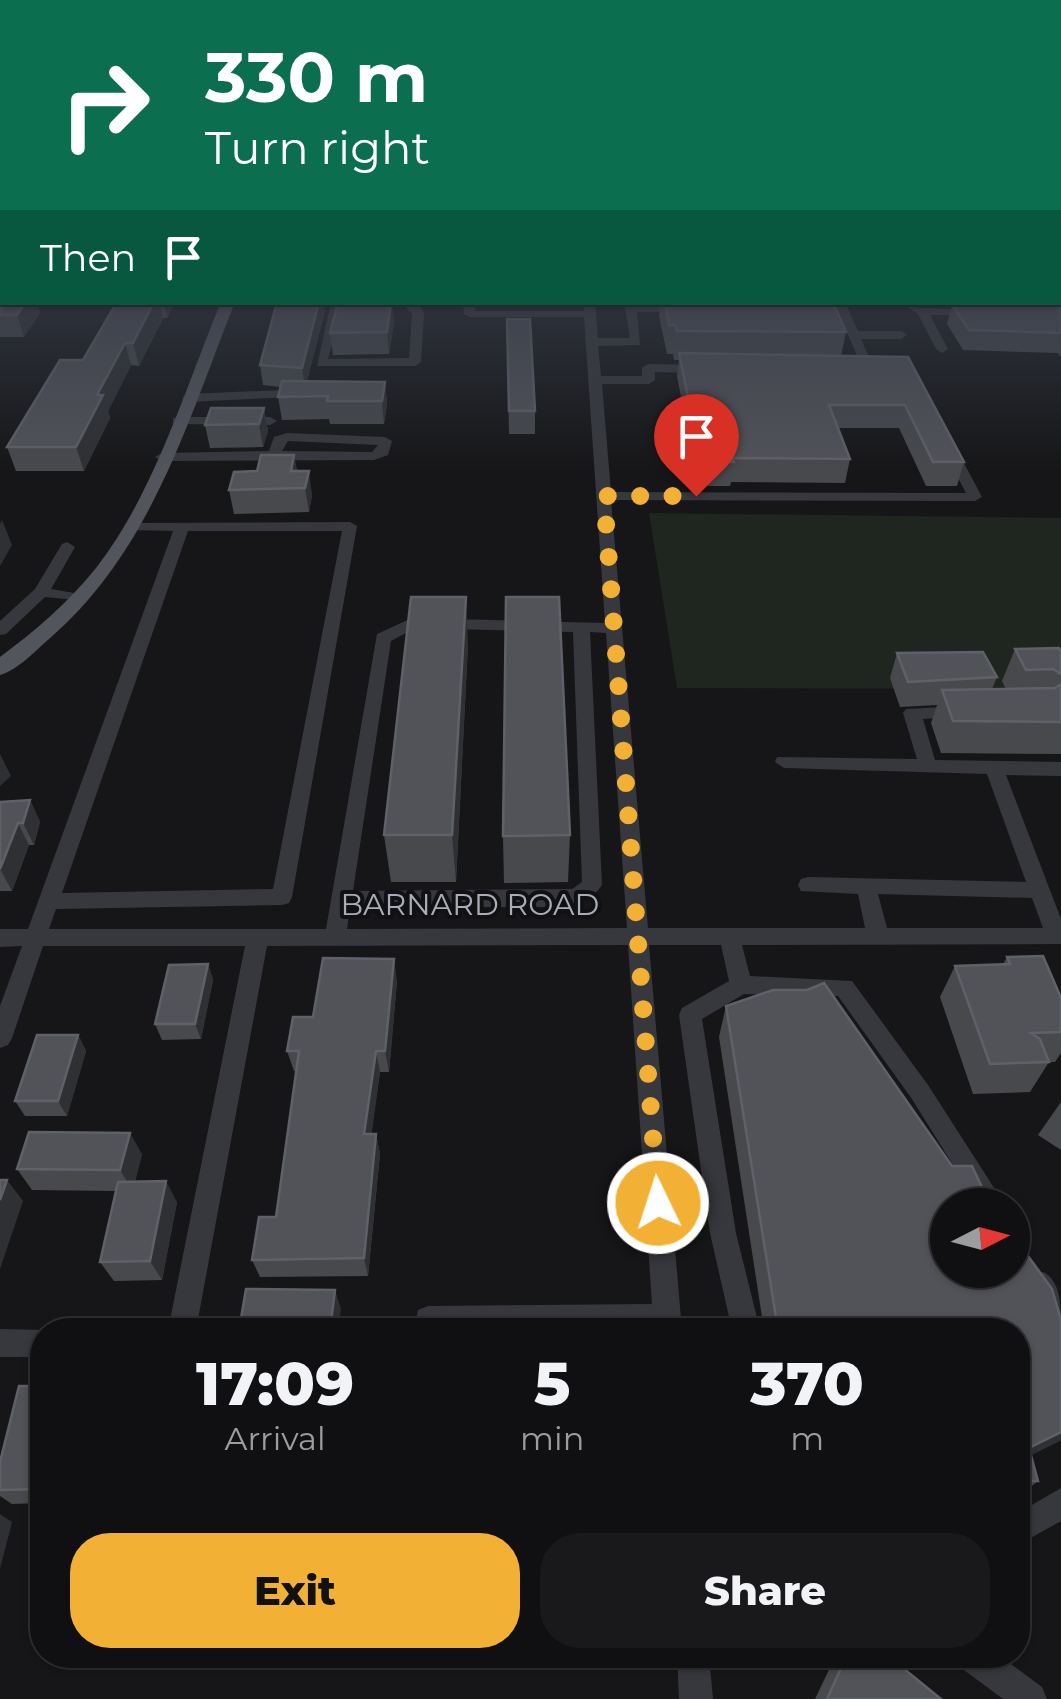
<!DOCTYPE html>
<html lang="en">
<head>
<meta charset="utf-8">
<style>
  body { margin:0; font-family:Montserrat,sans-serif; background:#19191b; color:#f1f3f6; height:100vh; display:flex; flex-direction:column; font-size:38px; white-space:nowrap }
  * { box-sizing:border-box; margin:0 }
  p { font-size:32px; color:#9c9d9f }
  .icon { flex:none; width:55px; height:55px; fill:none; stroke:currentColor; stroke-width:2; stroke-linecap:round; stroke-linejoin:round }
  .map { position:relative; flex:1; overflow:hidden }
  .details { position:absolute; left:30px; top:1318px; width:1000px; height:350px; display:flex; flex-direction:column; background:#101012; border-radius:40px; box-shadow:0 2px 8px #0004,0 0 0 2px #303032 }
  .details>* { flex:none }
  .guide { position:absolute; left:0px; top:0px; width:1062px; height:305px; box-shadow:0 2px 8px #0004,0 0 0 2px #303032; background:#0b6e4f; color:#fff; overflow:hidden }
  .needle { width:65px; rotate:84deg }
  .tools { position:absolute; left:930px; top:1188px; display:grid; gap:20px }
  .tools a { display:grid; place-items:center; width:100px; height:100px; border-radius:50%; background:#101012; box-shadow:0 2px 8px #0004,0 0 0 2px #303032; font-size:50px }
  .pin { position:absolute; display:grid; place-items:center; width:85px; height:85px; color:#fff; margin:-102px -42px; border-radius:50% 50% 50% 0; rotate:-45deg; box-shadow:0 0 10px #0007 }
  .pin .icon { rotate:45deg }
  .me { position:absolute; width:110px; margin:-55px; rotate:356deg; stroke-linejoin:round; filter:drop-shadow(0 0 8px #0008) }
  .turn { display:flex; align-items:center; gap:35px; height:210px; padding:0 40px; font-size:45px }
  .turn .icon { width:130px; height:130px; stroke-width:2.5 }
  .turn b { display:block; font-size:70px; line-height:85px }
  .then { display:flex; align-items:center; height:95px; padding:0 40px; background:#0003; gap:20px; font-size:38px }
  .eta { display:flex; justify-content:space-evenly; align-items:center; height:170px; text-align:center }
  .eta b { font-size:60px; font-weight:800; line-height:70px }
  .button { display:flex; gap:20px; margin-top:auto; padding:20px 40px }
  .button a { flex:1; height:115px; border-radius:40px; background:#f2b134; color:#111; font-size:40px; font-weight:800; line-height:115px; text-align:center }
  .button a+a { background:#19191b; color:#f1f3f6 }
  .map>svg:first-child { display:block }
  .green { fill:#1e261f }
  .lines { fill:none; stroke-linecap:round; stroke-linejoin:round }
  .minor { fill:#37383d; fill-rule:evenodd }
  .major { fill:#53555c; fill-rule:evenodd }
  .wall { fill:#47494d }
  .shaded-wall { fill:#2f3033 }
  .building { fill:#525359; stroke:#5f6168; stroke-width:2.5 }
  .route { stroke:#f2b134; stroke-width:18; stroke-dasharray:0 32.4 }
  .labels { text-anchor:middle; stroke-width:8; stroke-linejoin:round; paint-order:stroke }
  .street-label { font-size:30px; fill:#a8adb8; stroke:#111113 }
</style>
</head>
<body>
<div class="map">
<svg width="1061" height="1699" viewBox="0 0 1061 1699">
  <rect width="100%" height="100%" fill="#161618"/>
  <polygon class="green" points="649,513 1061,518 1061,689 677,688"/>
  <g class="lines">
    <g class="minor">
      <rect x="1060" y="292" width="1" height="6"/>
      <polygon points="331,302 343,302 328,359 409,358 412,314 406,308 406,302 418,302 424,313 421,362 415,366 317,366"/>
      <path d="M 463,302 L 475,302 L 475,311 L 584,311 L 583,302 L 595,302 L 598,338 L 630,338 L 624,302 L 667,307 L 669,309 L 663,312 L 637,312 L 640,345 L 598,346 L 601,376 L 642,376 L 642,368 L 648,364 L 704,365 L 710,369 L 704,373 L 655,372 L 655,380 L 649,384 L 602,384 L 611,492 L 966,493 L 943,450 L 950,446 L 957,450 L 982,497 L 975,501 L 611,500 L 648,928 L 865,928 L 858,894 L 801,891 L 798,885 L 801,879 L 808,877 L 1026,882 L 987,774 L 784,768 L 775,762 L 777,757 L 917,759 L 903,713 L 906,709 L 963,706 L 969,708 L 972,712 L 969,716 L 923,719 L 935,760 L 1061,762 L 1061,776 L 1006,775 L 1061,919 L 1061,944 L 742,945 L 750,976 L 852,981 L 928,1085 L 1005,1205 L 978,1205 L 912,1099 L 838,996 L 744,994 L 702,1019 L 736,1233 L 760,1330 L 732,1330 L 710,1233 L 679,1015 L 682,1008 L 729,981 L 721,945 L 649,945 L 682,1330 L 414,1330 L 418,1310 L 428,1306 L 652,1304 L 628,945 L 267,946 L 196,1330 L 168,1330 L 245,946 L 43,946 L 12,1038 L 8,1045 L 0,1048 L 0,1006 L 22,946 L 0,947 L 0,929 L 28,929 L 173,531 L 131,530 L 124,526 L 126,523 L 350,522 L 357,526 L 292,897 L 289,903 L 282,905 L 56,909 L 49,929 L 326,929 L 377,634 L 412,618 L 605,623 L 584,317 L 470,317 L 464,314 ZM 188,531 L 342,531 L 273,889 L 62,893 ZM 415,628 L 573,632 L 582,882 L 572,889 L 353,891 L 391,641 ZM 590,632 L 606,633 L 627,928 L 347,929 L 350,907 L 555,907 C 574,904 591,902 602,885 ZM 878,894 L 1032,898 L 1043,928 L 887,928 Z"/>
      <polygon points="834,302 845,302 858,331 901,331 907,335 901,339 861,339 868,355 858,358"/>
      <polygon points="900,302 913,302 919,308 975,309 981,312 975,315 930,315 948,349 942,353 936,349 918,314"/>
      <polygon points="306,389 312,393 311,396 188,402 182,398 188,394"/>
      <polygon points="178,417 270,417 277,421 270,425 173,424 173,418"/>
      <path d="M 287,433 L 385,437 L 392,441 L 388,455 L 374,460 L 162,461 L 155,457 L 162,453 L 269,451 L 274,437 ZM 288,441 L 378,445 L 372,452 L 282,451 Z"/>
      <polygon points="67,542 75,547 51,589 86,595 86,601 45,597 6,634 0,635 0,621 35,589 62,544"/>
      <path d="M 1043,1272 C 1061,1281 1061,1306 1061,1328 L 1051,1324 L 1030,1285 L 1033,1275 Z"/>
      <polygon points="0,1329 44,1330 42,1357 0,1357"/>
      <polygon points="1061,1488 1061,1521 1018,1545 1018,1513"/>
      <polygon points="677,1655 709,1655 713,1699 679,1699"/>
      <polygon points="956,1655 999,1655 1042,1687 1047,1699 1003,1699 960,1667"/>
    </g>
    <path class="major" d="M 221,302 L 235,302 C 187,423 151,551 49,639 C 35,651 18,670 0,675 L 0,657 C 35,631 69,602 96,568 C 155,492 184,391 221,302 Z"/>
  </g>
  <g class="wall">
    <polygon points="0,291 40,313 24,337 0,337"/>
    <polygon points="1061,300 1061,357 1058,353 963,350 947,324 952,305"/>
    <polygon points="117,302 175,302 167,318 163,318 139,366 131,365 108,411 110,418 84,471 16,471 7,447 83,360"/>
    <polygon points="660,302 833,302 846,332 841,356 908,357 964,462 957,486 926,486 899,428 838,428 850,459 845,483 731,482 730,486 698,486 677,376 679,360 674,360 673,354 667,354 659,316"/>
    <polygon points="325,311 307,381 385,382 387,404 384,424 330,424 329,419 282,420 278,397 280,387 263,385 260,365"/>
    <polygon points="507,319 535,411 535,434 509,434"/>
    <polygon points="394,322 389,354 333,355 330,333"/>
    <polygon points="264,408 268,431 263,447 210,448 205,425"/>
    <polygon points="294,455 297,471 312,495 309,512 234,514 229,490 257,471"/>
    <polygon points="468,644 456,882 391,882 384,835"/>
    <polygon points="1015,649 1061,652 1061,754 941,753 931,723 937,705 900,707 890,678 897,653 997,677 992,689 1006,689 1002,681"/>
    <polygon points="30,800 40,822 34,845 29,845 12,891 0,891 0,802"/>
    <polygon points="570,835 568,882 504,883 503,836"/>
    <polygon points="1007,957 1061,998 1061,1053 1055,1062 1049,1062 1030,1092 973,1094 940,997 955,966 1003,964"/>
    <polygon points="208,964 213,980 201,1039 162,1040 155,1024"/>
    <polygon points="397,981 389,1072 380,1072 371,1134 376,1134 380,1154 368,1276 260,1277 252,1260 276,1217 296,1071 294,1071 287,1051"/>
    <polygon points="726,1006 952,1166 987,1198 1061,1320 1061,1440 1031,1455 1038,1481 1018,1497 1018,1330 764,1330 719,1037"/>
    <polygon points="78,1035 86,1051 67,1116 25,1116 15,1101"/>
    <polygon points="1061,1102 1061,1150 1038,1135"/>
    <polygon points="142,1154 135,1181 177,1202 162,1280 114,1281 100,1262 116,1191 32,1190 17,1169"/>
    <polygon points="42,1386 42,1503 12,1504 0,1496 0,1462"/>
    <polygon points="836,1655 887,1655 941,1699 815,1699"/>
  </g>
  <g class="shaded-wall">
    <polygon points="26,302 37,302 40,313 24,337 17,315"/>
    <polygon points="154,302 159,302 163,318 139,366 133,343"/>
    <polygon points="164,302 175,302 167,318"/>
    <polygon points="319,302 324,302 325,311 305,388 302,368"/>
    <polygon points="392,302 394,322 389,354 387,332"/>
    <polygon points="125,343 131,365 108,411 110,418 84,471 76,447 97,395"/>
    <polygon points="385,382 387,404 384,424 382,401"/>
    <polygon points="264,408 268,431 263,447 259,424"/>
    <polygon points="294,455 298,478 291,471"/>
    <polygon points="309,471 312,495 309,512 305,488"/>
    <polygon points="2,520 12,545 0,566 0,524"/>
    <polygon points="466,597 468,644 456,882 452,835"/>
    <polygon points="0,754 11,776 0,786"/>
    <polygon points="30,800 40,822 34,845 23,823"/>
    <polygon points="18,823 29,845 12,891 0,869"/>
    <polygon points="394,959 397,981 389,1072 385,1051"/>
    <polygon points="208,964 213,980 201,1039 195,1024"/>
    <polygon points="78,1035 86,1051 67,1116 58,1101"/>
    <polygon points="376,1051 380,1072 369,1154 364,1134"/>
    <polygon points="130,1133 142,1154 133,1191 120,1170"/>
    <polygon points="376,1134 380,1154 368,1276 364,1258"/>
    <polygon points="7,1180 23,1201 0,1269 0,1200"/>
    <polygon points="166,1181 177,1202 162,1280 150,1261"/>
    <polygon points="335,1290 341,1309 338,1330 330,1330"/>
    <polygon points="1061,1432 1061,1440 1018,1462 1029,1448"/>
    <polygon points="0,1514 12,1522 0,1569"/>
  </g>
  <g class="building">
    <polygon points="0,291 2,291 2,302 26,302 17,315 0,315"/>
    <polygon points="1060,300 1061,333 969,330 952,305 1060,302"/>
    <polygon points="117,302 154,302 133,343 125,343 97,395 103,395 76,447 7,447 60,360 83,360"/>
    <polygon points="277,302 319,302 302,368 260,365"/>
    <polygon points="338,302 391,302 387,332 330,333"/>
    <polygon points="665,302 833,302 846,332 677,331 675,325 669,325"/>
    <polygon points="507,319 530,319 535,411 509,411"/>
    <polygon points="679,353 908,357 964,462 933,462 905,405 829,405 850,459 733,458 734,462 701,462"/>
    <polygon points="282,381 385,382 382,401 327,401 328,396 278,397"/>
    <polygon points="211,408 264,408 259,424 205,425"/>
    <polygon points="261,455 294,455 291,471 309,471 305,488 229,490 234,472 257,471"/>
    <polygon points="411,597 466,597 452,835 384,835"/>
    <polygon points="506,597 559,597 570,835 503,836"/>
    <polygon points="1059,648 1061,652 1061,674 1053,669 1026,670 1015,649"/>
    <polygon points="983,652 997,677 908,682 897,653"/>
    <polygon points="1061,684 1061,722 953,721 942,690 1055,688"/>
    <polygon points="30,800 23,823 18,823 0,869 0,802"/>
    <polygon points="1043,956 1061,998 1061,1032 1031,1033 1040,1039 1049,1062 990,1064 955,966 1010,964 1007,957"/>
    <polygon points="323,958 394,959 385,1051 376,1051 364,1134 376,1134 364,1258 252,1260 259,1217 276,1217 299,1051 287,1051 293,1017 313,1017"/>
    <polygon points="208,964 195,1024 155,1024 169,965"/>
    <polygon points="824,983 952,1166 972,1166 987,1198 992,1205 948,1205 948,1270 1012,1270 1012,1234 1052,1289 1061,1320 1061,1432 1029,1448 1038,1481 1018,1481 1018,1330 778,1330 726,1006 773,990 807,990"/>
    <polygon points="37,1035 78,1035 58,1101 15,1101"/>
    <polygon points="29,1132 130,1133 120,1170 17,1169"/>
    <polygon points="0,1180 7,1180 0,1200"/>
    <polygon points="166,1181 150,1261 100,1262 118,1182"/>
    <polygon points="246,1289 335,1290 330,1330 239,1330"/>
    <polygon points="19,1386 42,1386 42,1489 0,1490 0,1462"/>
    <polygon points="847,1655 887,1655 941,1699 827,1699"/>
  </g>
  <linearGradient id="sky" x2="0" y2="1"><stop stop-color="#0c0c0d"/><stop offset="0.5" stop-color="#363c48"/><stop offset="1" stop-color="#363c48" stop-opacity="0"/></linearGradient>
  <rect width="1061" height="472" fill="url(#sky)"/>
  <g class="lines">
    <polyline class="route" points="658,1203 604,496 696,496"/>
  </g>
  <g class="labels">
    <g class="street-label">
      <text x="470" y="915">BARNARD ROAD</text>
    </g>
  </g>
</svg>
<div class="tools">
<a><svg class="needle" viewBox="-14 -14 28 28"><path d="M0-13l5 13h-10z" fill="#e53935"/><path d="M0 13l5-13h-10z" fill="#9c9d9f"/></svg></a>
</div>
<div class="pin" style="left:696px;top:496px;background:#d93025"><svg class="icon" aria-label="arrive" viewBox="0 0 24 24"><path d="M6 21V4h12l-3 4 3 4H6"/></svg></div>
<svg class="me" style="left:658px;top:1203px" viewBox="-20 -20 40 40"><circle r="17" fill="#f2b134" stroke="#fff" stroke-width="3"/><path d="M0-11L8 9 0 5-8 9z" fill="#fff"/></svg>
<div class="guide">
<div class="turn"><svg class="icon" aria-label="right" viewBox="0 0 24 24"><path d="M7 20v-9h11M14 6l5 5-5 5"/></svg><div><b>330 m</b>Turn right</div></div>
<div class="then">Then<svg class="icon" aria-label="arrive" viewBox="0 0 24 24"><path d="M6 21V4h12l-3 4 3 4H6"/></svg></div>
</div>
<section class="details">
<div class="eta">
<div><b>17:09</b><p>Arrival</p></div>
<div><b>5</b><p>min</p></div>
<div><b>370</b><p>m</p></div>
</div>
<div class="button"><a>Exit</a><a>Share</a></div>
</section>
</div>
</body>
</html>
